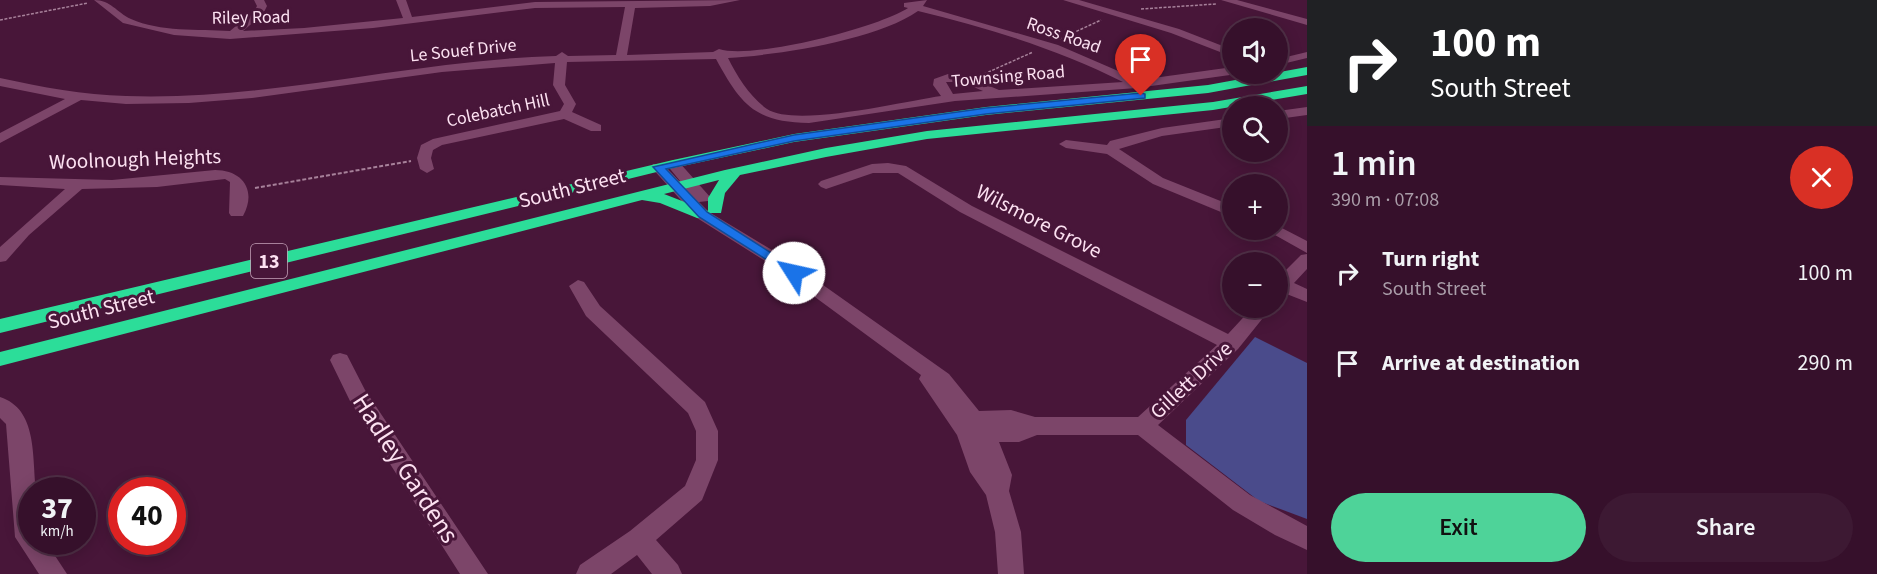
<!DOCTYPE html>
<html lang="en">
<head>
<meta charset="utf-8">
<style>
  body { margin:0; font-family:"Source Sans 3",sans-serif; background:#3d1933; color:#f1f3f6; height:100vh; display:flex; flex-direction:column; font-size:22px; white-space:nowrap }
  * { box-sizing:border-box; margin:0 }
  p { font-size:20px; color:#aa9da9 }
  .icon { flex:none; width:33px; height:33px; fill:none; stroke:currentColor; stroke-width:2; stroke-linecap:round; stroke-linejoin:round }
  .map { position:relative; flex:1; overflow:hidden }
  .side { display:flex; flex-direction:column; background:#36102b; width:570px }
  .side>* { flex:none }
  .guide { background:#202124; color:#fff; overflow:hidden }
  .tools { position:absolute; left:1222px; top:18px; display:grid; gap:12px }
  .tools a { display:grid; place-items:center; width:66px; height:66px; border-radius:50%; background:#36102b; box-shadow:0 3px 15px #0003,0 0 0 2px #503047; font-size:30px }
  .speed { position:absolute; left:18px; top:477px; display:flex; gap:12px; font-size:30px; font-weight:700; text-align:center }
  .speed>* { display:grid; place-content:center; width:78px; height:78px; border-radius:50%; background:#36102b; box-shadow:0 3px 15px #0003,0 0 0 2px #503047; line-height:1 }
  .speed small { font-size:15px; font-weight:400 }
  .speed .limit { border:9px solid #d22; background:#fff; color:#111 }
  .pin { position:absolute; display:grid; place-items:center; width:51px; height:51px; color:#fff; margin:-62px -26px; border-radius:50% 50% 50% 0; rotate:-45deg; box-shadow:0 0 6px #0007 }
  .pin .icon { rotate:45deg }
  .me { position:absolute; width:66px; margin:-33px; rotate:305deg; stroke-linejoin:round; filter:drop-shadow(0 0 4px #0008) }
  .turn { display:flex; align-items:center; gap:21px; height:126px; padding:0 24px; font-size:27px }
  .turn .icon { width:78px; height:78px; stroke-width:2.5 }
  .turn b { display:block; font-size:42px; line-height:51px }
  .round { display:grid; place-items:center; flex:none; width:63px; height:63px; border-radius:32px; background:#3d1933 }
  .headline { display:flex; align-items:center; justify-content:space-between; height:102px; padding:0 24px }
  h1 { font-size:36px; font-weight:600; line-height:45px }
  .primary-button { display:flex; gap:12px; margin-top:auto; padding:12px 24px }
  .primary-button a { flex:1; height:69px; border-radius:36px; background:#4ed399; color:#111; font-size:24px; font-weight:600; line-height:69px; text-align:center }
  .primary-button a+a { background:#3d1933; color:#f1f3f6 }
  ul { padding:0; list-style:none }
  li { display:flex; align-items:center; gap:18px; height:90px; padding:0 24px }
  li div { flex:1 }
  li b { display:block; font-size:22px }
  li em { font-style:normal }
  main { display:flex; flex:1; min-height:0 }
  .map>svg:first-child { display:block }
  .green { fill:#4a4b8b }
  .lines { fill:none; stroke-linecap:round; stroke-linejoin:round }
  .path-far1 { stroke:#a7819a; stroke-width:1.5; stroke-dasharray:3 1.5; stroke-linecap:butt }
  .path { stroke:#a7819a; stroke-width:2; stroke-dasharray:4 2; stroke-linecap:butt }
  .minor { fill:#7c4569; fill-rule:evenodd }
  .highway { fill:#2cdd99; fill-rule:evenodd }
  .route { fill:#1a73e8; stroke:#114b97; stroke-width:1.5 }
  .labels { text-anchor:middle; stroke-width:6; stroke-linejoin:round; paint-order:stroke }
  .far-street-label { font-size:18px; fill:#fce1f1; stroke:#481639 }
  .shield { fill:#481639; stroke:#c6a4ba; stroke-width:1.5 }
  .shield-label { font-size:20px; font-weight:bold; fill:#fce1f1 }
  .street-label { font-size:21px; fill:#fce1f1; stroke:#481639 }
  .near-street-label { font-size:26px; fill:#fce1f1; stroke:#481639 }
</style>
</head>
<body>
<main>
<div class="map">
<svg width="1307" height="574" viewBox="0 0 1307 574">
  <rect width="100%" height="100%" fill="#481639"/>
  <polygon class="green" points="1255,337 1307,363 1307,519 1259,501 1186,445 1186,420"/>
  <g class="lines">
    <g class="path-far1">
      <polyline points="1141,9 1216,4"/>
      <polyline points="0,20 88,3"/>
      <polyline points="1060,39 1101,20"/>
      <polyline points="984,74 1033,52"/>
    </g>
    <polyline class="path" points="255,188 411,161"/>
    <g class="minor">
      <path d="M 94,0 C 111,0 116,12 131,19 C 160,32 198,29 230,31 L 255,10 L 257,6 L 254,0 L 264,0 L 267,6 L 263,14 L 243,31 L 304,28 L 403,18 L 396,0 L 406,0 L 412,17 L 535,2 L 740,0 L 710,6 L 635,8 L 627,55 L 713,52 L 719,49 C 752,60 877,28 908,8 L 904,7 L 904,3 L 927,0 L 923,6 L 1058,45 L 1139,80 L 1233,67 L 1233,74 L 1237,74 L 1137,88 L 955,101 L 809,123 C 755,122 741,105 716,59 L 567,62 L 565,85 L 576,104 L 572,112 L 601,125 L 601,131 L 591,131 L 564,119 L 442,145 L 433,150 L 431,158 L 434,169 L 427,173 L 420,169 L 417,158 L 421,145 L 433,139 L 560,111 L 564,104 L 553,85 L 555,63 L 442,72 L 252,98 L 189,103 L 126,104 L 81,100 L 0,143 L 0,133 L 65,99 L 0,86 L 0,78 C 42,87 83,95 126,96 C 271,101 412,60 556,56 L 562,52 L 568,56 L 616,55 L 625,7 L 535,8 L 373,28 L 230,39 L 174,35 L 123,23 ZM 918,11 C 988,28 1058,49 1123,82 L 999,90 L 963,75 L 948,74 L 934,79 L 933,85 L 941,96 C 905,101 796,128 767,109 C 750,97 737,76 728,58 C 778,55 877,40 918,11 ZM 946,82 L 962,82 L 983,91 L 953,94 Z"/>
      <polygon points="1063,0 1079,0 1179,29 1233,50 1233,57 1171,33"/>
      <polygon points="1221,0 1237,0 1307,19 1307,25"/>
      <polygon points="1307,52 1307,58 1278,65 1278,59"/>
      <polygon points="1307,107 1307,115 1278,119 1278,111"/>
      <polygon points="1233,118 1233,126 1162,136 1119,149 1163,178 1233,206 1233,217 1153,184 1107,154 1066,148 1059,144 1066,140 1107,145 1110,141 1162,128"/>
      <polygon points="673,160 678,161 711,198 708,201 699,202 709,212 782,256 949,374 979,411 1011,410 1035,417 1138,417 1217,345 960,212 898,173 873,173 826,189 821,187 818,184 821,181 872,164 888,163 906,166 972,206 1228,334 1252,308 1271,308 1238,349 1158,425 1250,495 1307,526 1307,550 1275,535 1233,510 1138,435 1037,435 1019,442 999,442 1012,475 1009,491 1021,532 1024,574 998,574 995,532 986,495 970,472 957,435 919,379 921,375 770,264 697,218 651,167 653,164 663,164 685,187 666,164"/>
      <path d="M 215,170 C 243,170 257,191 243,216 L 231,216 L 229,213 L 230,182 L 225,179 L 157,187 L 82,189 L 29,235 L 6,261 L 0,262 L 0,247 L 65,189 L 0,185 L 0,177 L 112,180 Z"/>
      <polygon points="1278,226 1307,241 1307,253 1266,230 1278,230"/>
      <polygon points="1307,254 1307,269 1294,283 1307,289 1307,302 1284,293 1278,295 1278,278 1301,255"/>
      <polygon points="578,280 584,282 600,306 705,402 718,431 718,460 702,500 656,540 678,565 682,574 652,574 637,555 611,574 576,574 580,565 630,531 685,486 696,460 696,431 688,413 586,316 569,286"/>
      <polygon points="340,353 347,355 365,390 488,574 460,574 350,401 330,360 333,355"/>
      <path d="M 0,397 C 38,409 32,458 36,490 L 32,490 L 32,542 L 46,542 L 67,574 L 39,574 L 15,537 L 6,424 L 0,418 Z"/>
    </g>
    <g class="highway">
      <polygon points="1307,67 1307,75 1208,93 986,115 794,142 673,168 0,333 0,319 673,160 794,134 986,107 1208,85"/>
      <path d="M 1307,86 L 1307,94 L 1213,110 L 927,139 L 826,157 L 740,175 L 725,193 L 721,213 L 710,213 L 709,218 L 697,218 L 660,203 L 642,200 L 0,366 L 0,352 L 725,170 L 826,148 L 927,131 L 1213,102 ZM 719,180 L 708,198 L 708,211 L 664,194 Z"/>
    </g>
  </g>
  <polygon class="route" points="1141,93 1145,94 1145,98 986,114 794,141 666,169 707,212 798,270 800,273 794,277 699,217 653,167 794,135 986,108"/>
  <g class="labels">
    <g class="far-street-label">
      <text transform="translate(251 17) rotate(-1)" y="6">Riley Road</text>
      <text transform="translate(1064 35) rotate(19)" y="6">Ross Road</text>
      <text transform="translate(463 50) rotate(-6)" y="6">Le Souef Drive</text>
      <text transform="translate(1008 76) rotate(-5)" y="6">Townsing Road</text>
      <text transform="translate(498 110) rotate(-12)" y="6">Colebatch Hill</text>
    </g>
    <rect class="shield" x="251" y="244" width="36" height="34" rx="4.5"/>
    <g class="shield-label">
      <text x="269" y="268">13</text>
    </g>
    <g class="street-label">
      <text transform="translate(135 159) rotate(-2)" y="7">Woolnough Heights</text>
      <text transform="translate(572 188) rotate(-14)" y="7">South Street</text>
      <text transform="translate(1039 221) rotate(27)" y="7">Wilsmore Grove</text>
      <text transform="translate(101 309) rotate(-14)" y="7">South Street</text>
      <text transform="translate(1191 380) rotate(-43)" y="7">Gillett Drive</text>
    </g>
    <g class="near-street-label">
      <text transform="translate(406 468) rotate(57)" y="9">Hadley Gardens</text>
    </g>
  </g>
</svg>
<div class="tools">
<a><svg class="icon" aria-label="sound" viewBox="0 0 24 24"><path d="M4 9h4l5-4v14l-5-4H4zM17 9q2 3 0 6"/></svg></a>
<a><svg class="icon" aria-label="search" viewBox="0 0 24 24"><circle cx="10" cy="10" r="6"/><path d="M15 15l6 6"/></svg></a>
<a>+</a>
<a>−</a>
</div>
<div class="speed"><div>37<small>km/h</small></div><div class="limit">40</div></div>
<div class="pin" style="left:1141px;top:96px;background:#d93025"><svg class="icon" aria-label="arrive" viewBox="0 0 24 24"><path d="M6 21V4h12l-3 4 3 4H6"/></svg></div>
<svg class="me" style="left:794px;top:273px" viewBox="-20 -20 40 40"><circle r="19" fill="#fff"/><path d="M0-13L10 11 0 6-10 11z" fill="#1a73e8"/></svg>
</div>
<section class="side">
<div class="guide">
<div class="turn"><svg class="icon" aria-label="right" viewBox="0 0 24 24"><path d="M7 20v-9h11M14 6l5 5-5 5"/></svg><div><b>100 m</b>South Street</div></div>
</div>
<div class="headline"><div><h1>1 min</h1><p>390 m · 07:08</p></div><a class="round" style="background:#d93025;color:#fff"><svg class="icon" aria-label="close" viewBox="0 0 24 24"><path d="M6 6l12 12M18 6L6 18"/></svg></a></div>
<ul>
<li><svg class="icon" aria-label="right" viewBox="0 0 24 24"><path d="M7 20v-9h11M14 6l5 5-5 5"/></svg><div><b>Turn right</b><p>South Street</p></div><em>100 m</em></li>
<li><svg class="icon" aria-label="arrive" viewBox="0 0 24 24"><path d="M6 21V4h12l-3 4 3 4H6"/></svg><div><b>Arrive at destination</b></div><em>290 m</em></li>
</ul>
<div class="primary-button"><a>Exit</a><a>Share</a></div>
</section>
</main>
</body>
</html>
